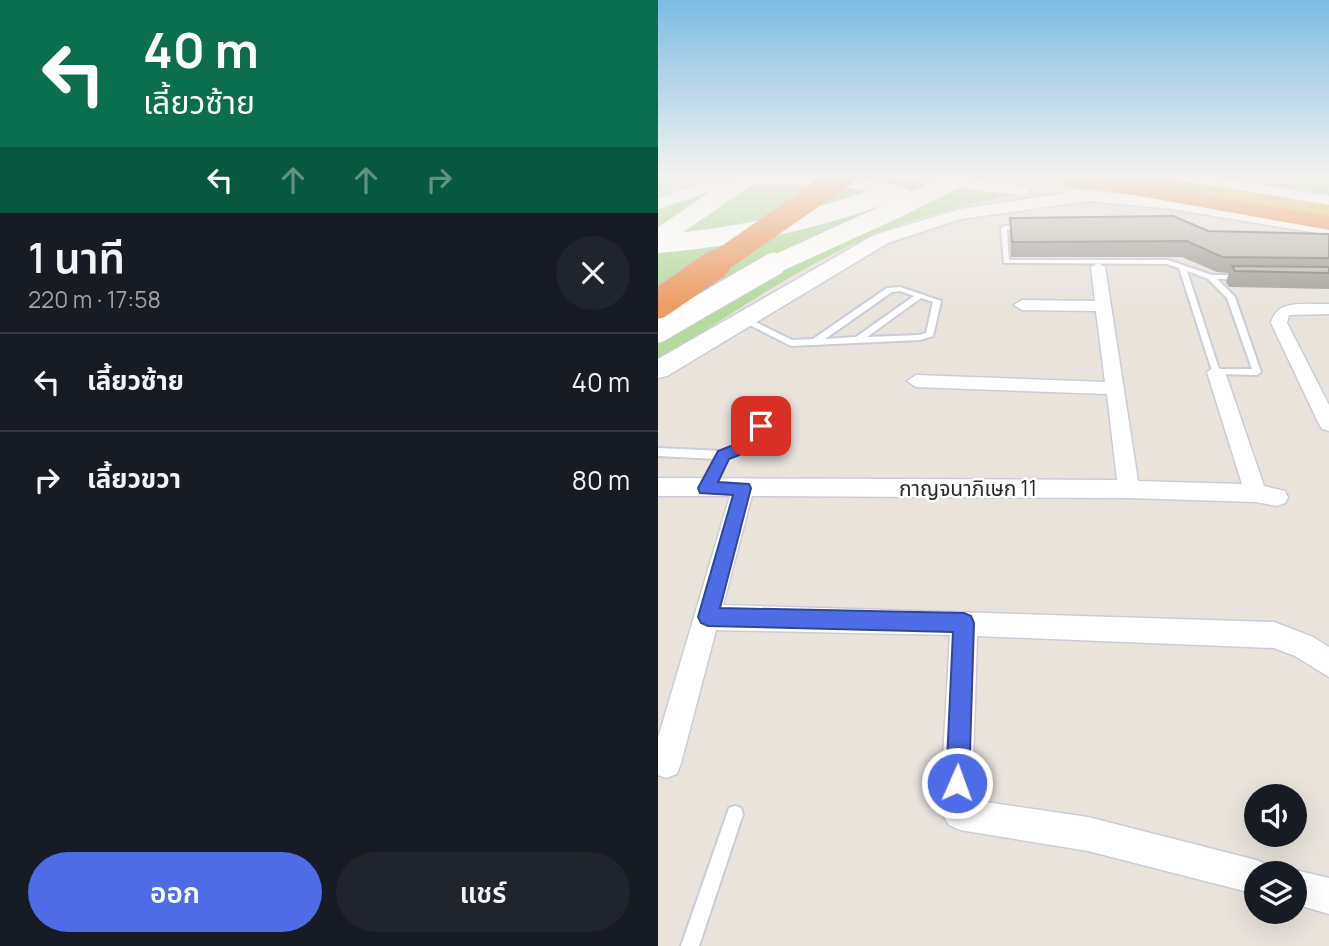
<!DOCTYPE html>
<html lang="th">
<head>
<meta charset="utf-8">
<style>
  body { margin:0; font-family:Manrope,"Noto Sans Thai",sans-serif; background:#20242c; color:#f1f3f6; height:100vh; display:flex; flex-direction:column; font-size:26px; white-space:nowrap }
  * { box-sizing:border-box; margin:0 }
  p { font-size:23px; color:#9ea1a6 }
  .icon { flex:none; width:38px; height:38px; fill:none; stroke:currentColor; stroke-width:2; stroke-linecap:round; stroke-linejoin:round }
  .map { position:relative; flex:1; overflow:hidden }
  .drawer { display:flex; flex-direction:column; background:#171b24; width:658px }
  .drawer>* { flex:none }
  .banner { background:#0b6e4f; color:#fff; overflow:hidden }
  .tools { position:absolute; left:586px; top:784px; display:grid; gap:14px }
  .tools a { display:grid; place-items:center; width:63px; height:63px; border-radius:50%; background:#171b24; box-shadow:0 7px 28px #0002; font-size:35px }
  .pin { position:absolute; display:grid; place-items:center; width:60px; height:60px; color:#fff; margin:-30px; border-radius:14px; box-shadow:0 4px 10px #0006 }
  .me { position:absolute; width:77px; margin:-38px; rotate:2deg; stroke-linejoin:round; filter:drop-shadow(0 0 5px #0008) }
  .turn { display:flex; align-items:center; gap:24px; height:147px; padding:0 28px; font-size:32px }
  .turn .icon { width:91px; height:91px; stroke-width:2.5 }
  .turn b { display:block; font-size:49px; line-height:60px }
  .lanes { display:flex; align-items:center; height:66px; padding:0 28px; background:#0003; justify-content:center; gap:35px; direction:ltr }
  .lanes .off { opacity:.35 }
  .round { display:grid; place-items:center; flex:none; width:74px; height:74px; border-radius:37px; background:#20242c }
  .headline { display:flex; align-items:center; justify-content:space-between; height:119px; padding:0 28px }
  h1 { font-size:42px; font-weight:600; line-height:52px }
  .cta { display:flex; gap:14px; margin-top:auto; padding:14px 28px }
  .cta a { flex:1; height:80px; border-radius:42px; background:#4d6ce6; color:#fff; font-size:28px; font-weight:600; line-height:80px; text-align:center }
  .cta a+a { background:#20242c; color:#f1f3f6 }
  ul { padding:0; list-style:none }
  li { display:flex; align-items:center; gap:21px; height:98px; padding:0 28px; border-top:2px solid #363941 }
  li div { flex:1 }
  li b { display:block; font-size:26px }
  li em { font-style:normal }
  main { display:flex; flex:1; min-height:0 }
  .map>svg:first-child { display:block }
  .green { fill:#b4da9e }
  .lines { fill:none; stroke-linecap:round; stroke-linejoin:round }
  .lane-casing { stroke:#cacdd9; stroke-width:4 }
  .street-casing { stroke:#cacdd9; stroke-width:3 }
  .secondary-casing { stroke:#cacdd9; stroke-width:3 }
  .primary-casing { stroke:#c3c3c3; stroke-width:4 }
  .highway-casing { stroke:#c3c3c3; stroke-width:4 }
  .lane { fill:#fff; fill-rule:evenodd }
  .street { fill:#fff; fill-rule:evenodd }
  .secondary { fill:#fff; fill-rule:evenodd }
  .primary { fill:#e1c36a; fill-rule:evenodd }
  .highway { fill:#ec9d64; fill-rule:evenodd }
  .secondary-bridge-far1-casing { stroke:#cacdd9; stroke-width:19; stroke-linecap:butt }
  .secondary-bridge-casing { stroke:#cacdd9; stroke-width:25; stroke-linecap:butt }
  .highway-bridge-far1-casing { stroke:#c3c3c3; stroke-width:24; stroke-linecap:butt }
  .highway-bridge-casing { stroke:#c3c3c3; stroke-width:32; stroke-linecap:butt }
  .secondary-bridge-far1 { stroke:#fff; stroke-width:18 }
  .secondary-bridge { stroke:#fff; stroke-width:23 }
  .highway-bridge-far1 { stroke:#ec9d64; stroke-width:23 }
  .highway-bridge { stroke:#ec9d64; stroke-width:29 }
  .wall { fill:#a7a39d }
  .building { fill:#c2beb7; stroke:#888580; stroke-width:2 }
  .route { fill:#4d6ce6; stroke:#324696; stroke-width:2 }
  .labels { text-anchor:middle; stroke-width:5; stroke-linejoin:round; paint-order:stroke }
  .street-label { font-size:21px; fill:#292929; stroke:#fff }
</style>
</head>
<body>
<main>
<section class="drawer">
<div class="banner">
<div class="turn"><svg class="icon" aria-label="left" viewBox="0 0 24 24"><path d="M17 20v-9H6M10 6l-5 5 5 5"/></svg><div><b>40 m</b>เลี้ยวซ้าย</div></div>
<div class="lanes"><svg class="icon" aria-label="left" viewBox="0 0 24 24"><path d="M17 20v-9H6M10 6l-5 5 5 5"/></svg><svg class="icon off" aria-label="ahead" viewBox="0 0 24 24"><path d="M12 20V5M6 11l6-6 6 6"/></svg><svg class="icon off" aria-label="ahead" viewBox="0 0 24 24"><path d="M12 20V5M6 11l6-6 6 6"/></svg><svg class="icon off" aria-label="right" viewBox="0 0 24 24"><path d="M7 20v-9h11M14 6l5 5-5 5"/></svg></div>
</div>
<div class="headline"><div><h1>1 นาที</h1><p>220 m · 17:58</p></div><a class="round"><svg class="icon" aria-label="close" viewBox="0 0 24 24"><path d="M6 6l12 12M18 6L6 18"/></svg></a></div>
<ul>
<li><svg class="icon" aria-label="left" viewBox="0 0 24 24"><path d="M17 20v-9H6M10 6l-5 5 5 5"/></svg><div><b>เลี้ยวซ้าย</b></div><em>40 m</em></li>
<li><svg class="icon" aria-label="right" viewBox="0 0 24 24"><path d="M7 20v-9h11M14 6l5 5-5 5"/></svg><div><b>เลี้ยวขวา</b></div><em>80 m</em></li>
</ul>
<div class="cta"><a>ออก</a><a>แชร์</a></div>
</section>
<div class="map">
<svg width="671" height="946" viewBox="0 0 671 946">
  <rect width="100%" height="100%" fill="#e9e3dc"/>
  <g class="green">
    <polygon points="0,175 53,175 0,193"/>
    <path d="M 78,175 L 217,175 L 309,190 L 358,194 C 310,204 264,215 219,234 C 143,264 70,317 0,360 L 0,208 Z"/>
    <polygon points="282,175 389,175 525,199"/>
    <polygon points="532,175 671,175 671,199"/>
  </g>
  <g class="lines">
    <defs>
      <g id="lane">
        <path d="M 364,225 L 367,227 L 366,228 L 349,230 L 351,260 L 510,260 L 554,275 L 587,275 L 587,279 L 559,279 L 577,297 L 603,372 L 599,375 L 555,374 L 521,268 L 509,264 L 346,263 L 343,228 L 346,226 ZM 529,271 L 550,279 L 569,298 L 594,369 L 561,369 Z"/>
        <path d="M 242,287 L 283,301 L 275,336 L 262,340 L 133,346 L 80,319 L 84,317 L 87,317 L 134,340 L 155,339 L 229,288 ZM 242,291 L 256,296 L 198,337 L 167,339 L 234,292 ZM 263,298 L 275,302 L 268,333 L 261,335 L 209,337 Z"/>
        <polygon points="103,423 108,426 93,449 70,458 52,491 44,491 43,488 59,459 0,456 0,448 65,451 85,443 100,424"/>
        <polygon points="77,806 83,808 85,814 41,946 23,946 69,814 71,808"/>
      </g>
      <g id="street">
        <polygon points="440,263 447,267 480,481 584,484 549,372 558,366 567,372 606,486 627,491 630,497 627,503 619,506 598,502 471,498 94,496 65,605 616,622 655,637 671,647 671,677 637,656 616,648 319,636 314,800 430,817 598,860 610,865 614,873 598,873 598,894 430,851 302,830 291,825 282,810 292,635 58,630 23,763 19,774 8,778 0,775 0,738 72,496 0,496 0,478 459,480 449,394 258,387 249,381 258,375 447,382 438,311 364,310 356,305 364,300 437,301 433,267"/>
        <path d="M 671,304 L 671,314 L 631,315 L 629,323 L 671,405 L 671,431 L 664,429 L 661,424 L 613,323 C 619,298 650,305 671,304 Z"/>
        <polygon points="637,870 671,878 671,914 637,904 637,873 628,873"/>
      </g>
      <g id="secondary">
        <path d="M 100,175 C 136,175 243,173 266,201 L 258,206 L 238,197 L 195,188 L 103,184 L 62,188 L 0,209 L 0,198 C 34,186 64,177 100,175 Z"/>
        <polygon points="234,175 279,175 365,186 373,191 365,196 242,180"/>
        <polygon points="507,175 544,175 671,196 671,206 515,180"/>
        <polygon points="415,189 513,199 671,225 671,235 513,209 430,201 303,219 230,243 9,376 0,378 0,359 216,235 302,209 407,193"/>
      </g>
      <polygon id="primary" points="450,175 490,175 671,205 671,217 459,180"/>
      <polygon id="highway" points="387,175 432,175 671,216 671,230 397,181 390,179"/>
    </defs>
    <use href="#lane" class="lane-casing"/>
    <use href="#street" class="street-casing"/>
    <use href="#secondary" class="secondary-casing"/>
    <use href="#primary" class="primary-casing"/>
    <use href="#highway" class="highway-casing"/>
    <use href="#lane" class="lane"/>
    <use href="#street" class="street"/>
    <use href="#secondary" class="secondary"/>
    <use href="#primary" class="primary"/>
    <use href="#highway" class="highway"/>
    <defs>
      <g id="secondary-bridge-far1">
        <polyline points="0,238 93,175"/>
        <path d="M 0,244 C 80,237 156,221 232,193"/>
        <polyline points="113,266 243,207 306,175"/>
      </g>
      <polyline id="secondary-bridge" points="0,331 116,264"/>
      <polyline id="highway-bridge-far1" points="55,266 186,175"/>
      <polyline id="highway-bridge" points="0,304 58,264"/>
    </defs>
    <use href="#secondary-bridge-far1" class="secondary-bridge-far1-casing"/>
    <use href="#secondary-bridge" class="secondary-bridge-casing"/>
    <use href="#highway-bridge-far1" class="highway-bridge-far1-casing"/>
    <use href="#highway-bridge" class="highway-bridge-casing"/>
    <use href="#secondary-bridge-far1" class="secondary-bridge-far1"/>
    <use href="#secondary-bridge" class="secondary-bridge"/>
    <use href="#highway-bridge-far1" class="highway-bridge-far1"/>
    <use href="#highway-bridge" class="highway-bridge"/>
  </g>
  <polygon class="wall" points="352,218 550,231 671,234 671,289 571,287 568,282 571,273 559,272 524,257 353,257"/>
  <g class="building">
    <polygon points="515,216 550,231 671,234 671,258 564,257 529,241 354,242 352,218"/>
    <polygon points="574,266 671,267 671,273 577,271"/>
  </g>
  <linearGradient id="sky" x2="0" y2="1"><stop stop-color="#7cbce5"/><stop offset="0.57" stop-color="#f5f2ef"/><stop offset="1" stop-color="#f5f2ef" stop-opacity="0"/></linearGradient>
  <rect width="671" height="307" fill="url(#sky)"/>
  <polygon class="route" points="103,421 110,426 94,450 71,459 60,482 91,484 93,488 62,608 306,613 313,616 316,623 311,783 308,791 299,795 291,791 288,783 295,632 50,626 43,623 40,617 75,495 42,493 40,488 60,451 83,442 98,423"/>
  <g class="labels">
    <g class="street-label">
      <text x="310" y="496">กาญจนาภิเษก 11</text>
    </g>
  </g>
</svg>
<div class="tools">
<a><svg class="icon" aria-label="sound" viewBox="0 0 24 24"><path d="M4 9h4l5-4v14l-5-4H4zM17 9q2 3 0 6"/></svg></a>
<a><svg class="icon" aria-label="layers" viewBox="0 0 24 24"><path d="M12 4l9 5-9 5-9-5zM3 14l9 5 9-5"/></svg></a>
</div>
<div class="pin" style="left:103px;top:426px;background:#d93025"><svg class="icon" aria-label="arrive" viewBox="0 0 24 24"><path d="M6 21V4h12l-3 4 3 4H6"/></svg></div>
<svg class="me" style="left:299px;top:783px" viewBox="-20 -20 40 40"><circle r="17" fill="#4d6ce6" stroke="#fff" stroke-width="3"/><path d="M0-11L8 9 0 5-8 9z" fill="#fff"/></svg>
</div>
</main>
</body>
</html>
